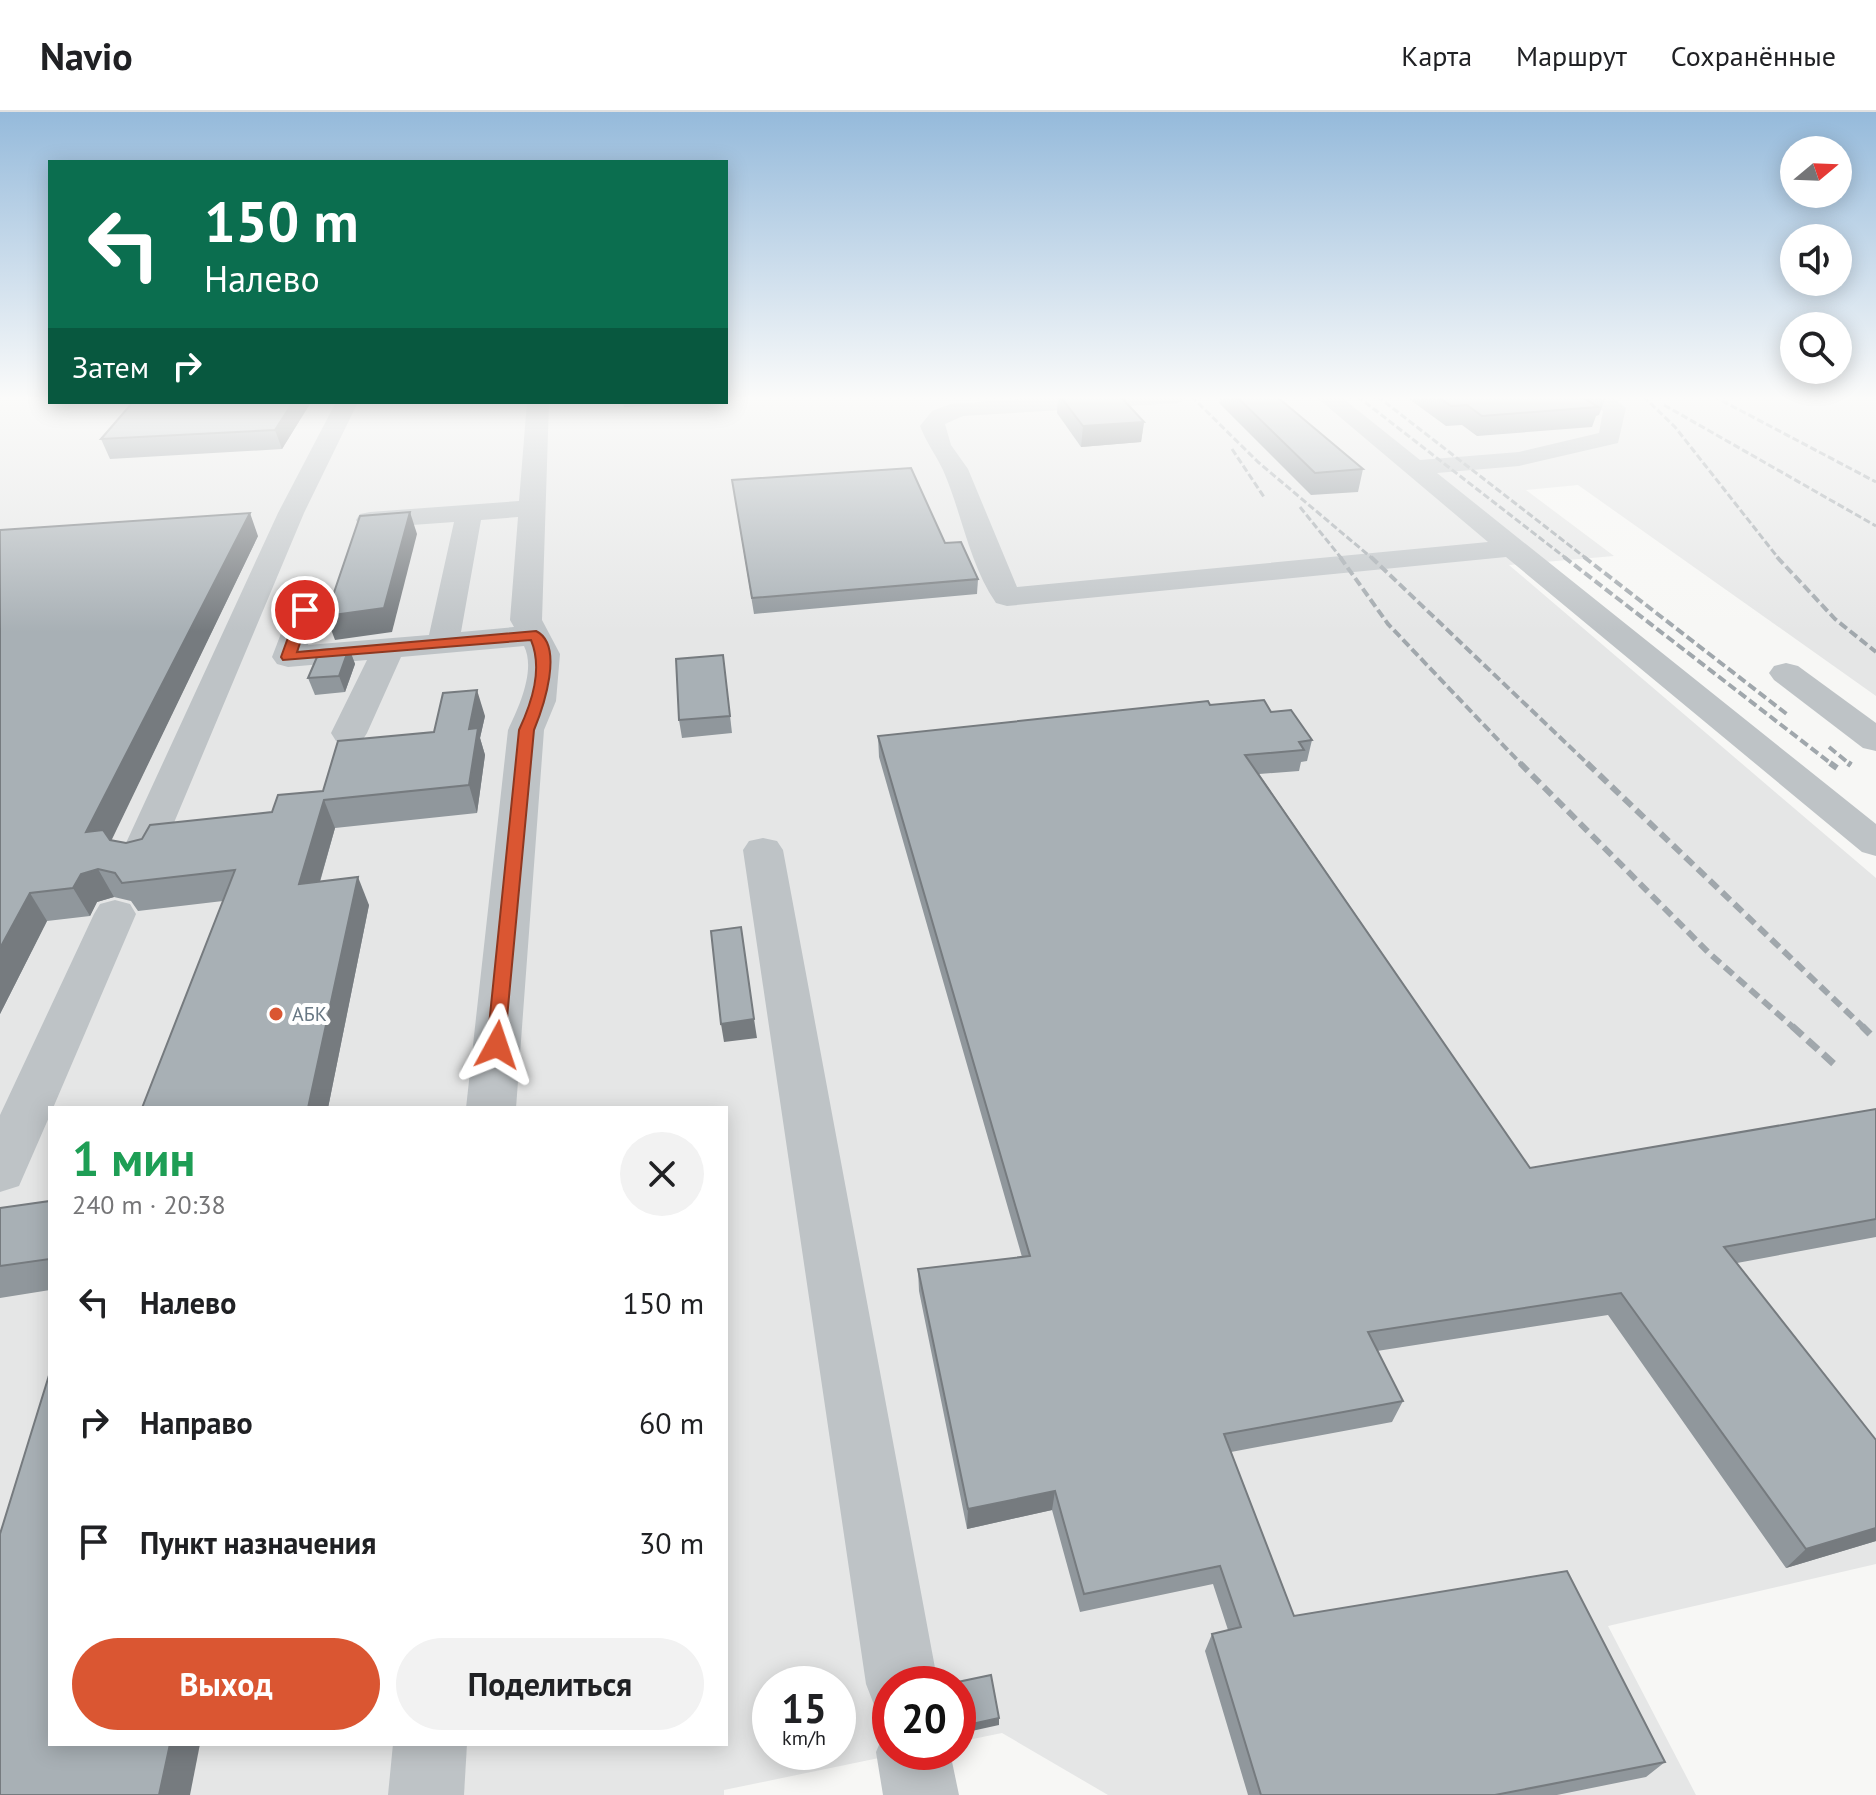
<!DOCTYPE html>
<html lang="ru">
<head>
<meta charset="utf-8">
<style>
  body { margin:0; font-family:"PT Sans",sans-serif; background:#f2f2f2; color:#202124; height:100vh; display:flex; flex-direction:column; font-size:30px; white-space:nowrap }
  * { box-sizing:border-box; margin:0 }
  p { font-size:26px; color:#757577 }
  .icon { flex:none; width:44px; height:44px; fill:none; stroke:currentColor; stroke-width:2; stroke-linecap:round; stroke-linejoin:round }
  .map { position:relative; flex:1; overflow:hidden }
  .panel { position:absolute; left:48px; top:994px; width:680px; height:640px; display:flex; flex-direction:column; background:#fff; border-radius:0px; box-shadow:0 4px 20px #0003 }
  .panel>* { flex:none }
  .banner { position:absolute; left:48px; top:48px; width:680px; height:244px; border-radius:0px; box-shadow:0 4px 20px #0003; background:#0b6e4f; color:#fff; overflow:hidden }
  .needle { width:52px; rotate:71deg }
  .buttons { position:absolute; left:1780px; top:24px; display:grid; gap:16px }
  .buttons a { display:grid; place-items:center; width:72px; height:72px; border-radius:50%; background:#fff; box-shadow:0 4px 20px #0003; font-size:40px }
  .speed { position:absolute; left:752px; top:1554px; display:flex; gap:16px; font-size:40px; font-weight:700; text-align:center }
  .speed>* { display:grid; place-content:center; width:104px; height:104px; border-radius:50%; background:#fff; box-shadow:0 4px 20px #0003; line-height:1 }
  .speed small { font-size:20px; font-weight:400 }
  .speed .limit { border:12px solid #d22; background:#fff; color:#111 }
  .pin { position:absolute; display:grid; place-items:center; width:68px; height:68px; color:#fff; margin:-34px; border:4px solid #fff; border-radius:50%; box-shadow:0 2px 8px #0007 }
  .me { position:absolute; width:88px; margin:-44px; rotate:5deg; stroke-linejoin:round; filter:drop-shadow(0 0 6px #0008) }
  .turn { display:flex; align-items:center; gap:28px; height:168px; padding:0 24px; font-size:36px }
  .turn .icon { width:104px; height:104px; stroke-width:2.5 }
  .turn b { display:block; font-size:56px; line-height:68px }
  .then { display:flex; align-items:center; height:76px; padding:0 24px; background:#0003; gap:16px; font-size:30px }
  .round { display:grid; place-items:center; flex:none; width:84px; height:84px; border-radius:42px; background:#f2f2f2 }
  .head { display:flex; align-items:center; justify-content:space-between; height:136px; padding:0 24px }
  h1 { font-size:48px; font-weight:600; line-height:60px; color:#1e9e55 }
  .button { display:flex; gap:16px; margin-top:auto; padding:16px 24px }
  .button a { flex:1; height:92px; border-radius:48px; background:#da5632; color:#fff; font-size:32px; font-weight:600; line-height:92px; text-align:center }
  .button a+a { background:#f2f2f2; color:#202124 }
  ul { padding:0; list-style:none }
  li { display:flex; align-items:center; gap:24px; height:120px; padding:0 24px }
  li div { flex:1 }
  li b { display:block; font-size:30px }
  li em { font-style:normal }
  header { display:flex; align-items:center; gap:48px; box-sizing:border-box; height:112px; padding:0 40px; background:#fff; border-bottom:2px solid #e0e0e0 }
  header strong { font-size:38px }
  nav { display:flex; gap:44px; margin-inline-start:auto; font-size:28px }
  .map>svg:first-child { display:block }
  .built { fill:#e5e6e6; fill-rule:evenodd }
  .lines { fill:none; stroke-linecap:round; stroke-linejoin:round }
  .minor { fill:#bec3c6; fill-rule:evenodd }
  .rail-far3 { stroke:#a0a7ac; stroke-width:3; stroke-dasharray:7 3; stroke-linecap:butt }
  .rail-far2 { stroke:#a0a7ac; stroke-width:4; stroke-dasharray:9 4; stroke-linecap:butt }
  .rail-far1 { stroke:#a0a7ac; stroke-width:6; stroke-dasharray:11 6; stroke-linecap:butt }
  .rail { stroke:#a0a7ac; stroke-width:7; stroke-dasharray:14 7; stroke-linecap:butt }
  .wall { fill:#90979c }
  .shaded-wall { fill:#767b7f }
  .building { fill:#a8b0b5; stroke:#767b7f; stroke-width:2 }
  .route { fill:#da5632; stroke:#8e3820; stroke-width:2 }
  .poi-dot { fill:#da5632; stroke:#fff; stroke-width:3 }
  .labels { text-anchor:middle; stroke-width:8; stroke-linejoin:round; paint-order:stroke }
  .poi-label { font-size:20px; fill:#687884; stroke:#fff; text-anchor:start }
</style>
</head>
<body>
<header>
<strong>Navio</strong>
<nav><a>Карта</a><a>Маршрут</a><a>Сохранённые</a></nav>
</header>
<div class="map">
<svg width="1876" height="1683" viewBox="0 0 1876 1683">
  <rect width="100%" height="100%" fill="#f7f7f5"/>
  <path class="built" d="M 0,284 L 50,284 L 50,290 L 726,290 L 726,284 L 1876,284 L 1876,584 L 1578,373 L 1526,378 L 1614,444 L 1509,453 L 1876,766 L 1876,1452 L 1608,1514 L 1696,1683 L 1108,1683 L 1002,1621 L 958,1630 L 958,1572 L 890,1572 L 890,1640 L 908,1640 L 724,1678 L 724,1683 L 0,1683 ZM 50,996 L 726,996 L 726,1632 L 50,1632 ZM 770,1572 L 838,1572 L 838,1640 L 770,1640 Z"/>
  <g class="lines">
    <g class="minor">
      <path d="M 1057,284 L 1190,284 L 1179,291 L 963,304 L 945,312 L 951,333 L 968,357 L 1017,475 L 1488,430 L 1315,284 L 1340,284 L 1420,348 L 1519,340 L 1599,321 L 1603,299 L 1583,284 L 1611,284 L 1626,296 L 1618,331 L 1519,354 L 1437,361 L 1876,712 L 1876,744 L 1862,740 L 1506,445 L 1007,494 L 996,491 C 969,452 962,401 943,358 C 936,343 926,330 920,314 L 932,299 L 951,292 Z"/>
      <polygon points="336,290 358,290 304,401 160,744 154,753 140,756 126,753 120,744 278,401"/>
      <path d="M 527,290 L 549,290 L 542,508 L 560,542 L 556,589 L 544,618 L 516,996 L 466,996 L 508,618 C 519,595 536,558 524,534 L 401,545 L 367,621 L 362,629 L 349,632 L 336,629 L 331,621 L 367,548 L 288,555 L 277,552 L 272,545 L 290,498 L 294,491 L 305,489 L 316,491 L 320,498 L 308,533 L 429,523 L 454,410 L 370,416 L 360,414 L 356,408 L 360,402 L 370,400 L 519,389 ZM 518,405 L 510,508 L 514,515 L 461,520 L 481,408 Z"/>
      <polygon points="1786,551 1798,554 1876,611 1876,639 1863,636 1774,568 1769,561 1774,554"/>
      <polygon points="763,726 777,729 783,738 938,1572 890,1572 890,1603 876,1598 866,1572 743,738 749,729"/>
      <polygon points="115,788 130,792 136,802 53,996 50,996 50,1003 19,1074 0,1080 0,1003 94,802 100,792"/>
      <polygon points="890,1612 890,1640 950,1640 959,1683 883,1683 876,1640 887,1614"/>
      <polygon points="393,1632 467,1632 464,1683 388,1683"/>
    </g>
    <g class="rail-far3">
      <polyline points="943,284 944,287"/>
      <polyline points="1191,284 1258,350 1373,447"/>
      <polyline points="1357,284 1567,447"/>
      <polyline points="1377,284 1587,447"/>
      <polyline points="1643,284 1675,315 1779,447"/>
      <polyline points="1713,284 1876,370"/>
      <polyline points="1664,293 1876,414"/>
      <polyline points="1232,337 1264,385"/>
      <polyline points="1300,395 1342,447"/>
    </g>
    <g class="rail-far2">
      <polyline points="1340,445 1388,512 1522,653"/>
      <polyline points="1371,445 1589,653"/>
      <polyline points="1564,445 1833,653"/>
      <polyline points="1584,445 1788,603"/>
      <polyline points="1777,445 1835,507 1876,540"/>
      <polyline points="1829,635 1851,653"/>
    </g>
    <g class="rail-far1">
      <polyline points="1520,651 1709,841 1794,916"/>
      <polyline points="1587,651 1864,916"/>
      <polyline points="1830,651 1837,656"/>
      <polyline points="1848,651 1851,653"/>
    </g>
    <g class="rail">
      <polyline points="1792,914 1834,952"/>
      <polyline points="1862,914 1870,922"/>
    </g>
  </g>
  <g class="wall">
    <polygon points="1058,284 1120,284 1144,310 1141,330 1081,335 1057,301"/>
    <polygon points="1220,284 1276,284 1363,357 1358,380 1311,383 1219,291"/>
    <polygon points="1405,284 1606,284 1599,303 1596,304 1592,315 1477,324 1462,313 1446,314"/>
    <polygon points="133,290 311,290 282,337 110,347 101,327"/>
    <polygon points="623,290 709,290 624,295"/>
    <polygon points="732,368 945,431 978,467 977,482 754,502"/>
    <polygon points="0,418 258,424 111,728 126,731 272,700 323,679 434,620 485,604 480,626 485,643 477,701 335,716 320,770 369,793 328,996 142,996 223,789 138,799 131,789 114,785 97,790 90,804 47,809 0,902"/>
    <polygon points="349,536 355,552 345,580 315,583 308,566"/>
    <polygon points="723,543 732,621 682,626 679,608"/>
    <polygon points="1210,593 1271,600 1312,628 1307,649 1301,650 1299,659 1259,662 1530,1056 1876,997 1876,1125 1737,1151 1876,1429 1786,1456 1608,1203 1377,1239 1403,1289 1392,1310 1231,1340 1294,1504 1665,1650 1646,1665 1557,1683 1248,1683 1205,1539 1212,1522 1228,1518 1213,1472 1080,1500 1052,1398 967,1417 919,1179 918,1157 1022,1145 879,645 878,624"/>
    <polygon points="50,1089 50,1178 0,1186 0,1096"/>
  </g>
  <g class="shaded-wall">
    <polygon points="293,290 311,290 282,337 275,318"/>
    <polygon points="1144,310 1141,330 1081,335 1083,314"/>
    <polygon points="410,400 417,422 392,520 335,528 326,504"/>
    <polygon points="250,401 258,424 102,748 86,720"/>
    <polygon points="349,536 355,552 345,580 339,564"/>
    <polygon points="477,578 485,604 480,626 485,643 477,701 469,673 469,617"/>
    <polygon points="324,688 335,716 311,800 299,772"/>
    <polygon points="98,757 114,785 97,790 90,804 73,776 81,762"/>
    <polygon points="358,765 369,793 328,996 308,996"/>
    <polygon points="30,781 47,809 0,902 0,836"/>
    <polygon points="754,907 757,926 724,930 721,912"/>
    <polygon points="1055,1379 1052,1398 967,1417 968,1397"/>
    <polygon points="1876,1416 1876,1429 1786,1456 1806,1437"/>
    <polygon points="999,1606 999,1613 958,1622 958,1615"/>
    <polygon points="170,1632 200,1632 190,1683 159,1683"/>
  </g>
  <g class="building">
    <polygon points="1060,284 1120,284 1144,310 1083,314"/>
    <polygon points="1236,284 1276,284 1363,357 1315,361"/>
    <polygon points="1437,284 1593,284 1582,285 1598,295 1482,304 1467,293 1451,294"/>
    <polygon points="133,290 293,290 275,318 101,327"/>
    <polygon points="911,356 945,431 961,430 978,467 752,486 732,368"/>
    <polygon points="410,400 384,496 326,504 360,404"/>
    <polygon points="250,401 86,720 103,718 110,728 126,731 142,727 150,713 272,700 278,683 323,679 338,629 434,620 443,581 477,578 469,617 478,616 469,673 324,688 299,772 358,765 308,996 142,996 235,758 122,771 115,761 98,757 81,762 73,776 30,781 0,836 0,418"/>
    <polygon points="349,536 339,564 308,566 320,538"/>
    <polygon points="723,543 730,604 679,608 676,547"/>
    <polygon points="1264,588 1271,600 1291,598 1312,628 1299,630 1304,638 1245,643 1530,1056 1876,997 1876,1107 1724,1135 1876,1328 1876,1416 1806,1437 1621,1181 1368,1220 1403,1289 1224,1322 1294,1504 1567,1459 1665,1650 1495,1683 1261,1683 1212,1522 1241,1515 1220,1454 1084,1482 1055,1379 968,1397 918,1157 1030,1144 878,624 1208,589 1210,593"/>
    <polygon points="741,815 754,907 721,912 711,819"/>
    <polygon points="50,1089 50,1147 0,1154 0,1096"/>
    <polygon points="50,1260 50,1632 170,1632 159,1683 0,1683 0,1422"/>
    <polygon points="991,1563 999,1606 958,1615 958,1572 948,1572"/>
  </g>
  <linearGradient id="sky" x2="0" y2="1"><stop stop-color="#95badb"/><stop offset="0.55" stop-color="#fbfbfa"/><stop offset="1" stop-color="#fbfbfa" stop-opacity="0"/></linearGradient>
  <rect width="1876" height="520" fill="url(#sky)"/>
  <path class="route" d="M 305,494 L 311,498 L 297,540 L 536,519 C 565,533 543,596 534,618 L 504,938 L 497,940 L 487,933 L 519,618 C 532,590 543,557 531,528 L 283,548 L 281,545 L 298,498 Z"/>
  <circle class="poi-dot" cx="276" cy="902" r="8"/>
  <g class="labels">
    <g class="poi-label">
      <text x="292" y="909">АБК</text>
    </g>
  </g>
</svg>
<div class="buttons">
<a><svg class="needle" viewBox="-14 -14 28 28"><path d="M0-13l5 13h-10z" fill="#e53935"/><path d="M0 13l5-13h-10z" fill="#757577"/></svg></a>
<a><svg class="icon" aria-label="sound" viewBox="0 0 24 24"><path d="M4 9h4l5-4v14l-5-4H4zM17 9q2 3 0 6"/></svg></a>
<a><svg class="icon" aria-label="search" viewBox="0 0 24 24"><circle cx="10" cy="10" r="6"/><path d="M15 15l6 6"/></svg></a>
</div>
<div class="speed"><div>15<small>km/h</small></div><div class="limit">20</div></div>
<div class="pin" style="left:305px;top:498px;background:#d93025"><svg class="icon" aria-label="arrive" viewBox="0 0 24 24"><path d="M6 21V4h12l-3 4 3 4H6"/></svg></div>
<svg class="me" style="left:497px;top:933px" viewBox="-20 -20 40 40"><path d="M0-17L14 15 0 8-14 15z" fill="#da5632" stroke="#fff" stroke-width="4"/></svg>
<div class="banner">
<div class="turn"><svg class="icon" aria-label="left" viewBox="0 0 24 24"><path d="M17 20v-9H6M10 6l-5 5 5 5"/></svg><div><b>150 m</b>Налево</div></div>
<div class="then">Затем<svg class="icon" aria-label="right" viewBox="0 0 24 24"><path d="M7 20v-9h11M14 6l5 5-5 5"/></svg></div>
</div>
<section class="panel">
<div class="head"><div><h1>1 мин</h1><p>240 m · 20:38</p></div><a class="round"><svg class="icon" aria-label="close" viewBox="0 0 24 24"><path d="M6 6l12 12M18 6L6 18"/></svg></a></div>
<ul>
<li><svg class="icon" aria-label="left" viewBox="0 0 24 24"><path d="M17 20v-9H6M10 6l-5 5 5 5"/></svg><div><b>Налево</b></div><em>150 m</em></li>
<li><svg class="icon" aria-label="right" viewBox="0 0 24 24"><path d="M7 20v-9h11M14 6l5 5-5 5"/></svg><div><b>Направо</b></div><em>60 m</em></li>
<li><svg class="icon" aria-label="arrive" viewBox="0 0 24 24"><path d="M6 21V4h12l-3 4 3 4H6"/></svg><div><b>Пункт назначения</b></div><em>30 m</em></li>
</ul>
<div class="button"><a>Выход</a><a>Поделиться</a></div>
</section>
</div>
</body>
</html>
